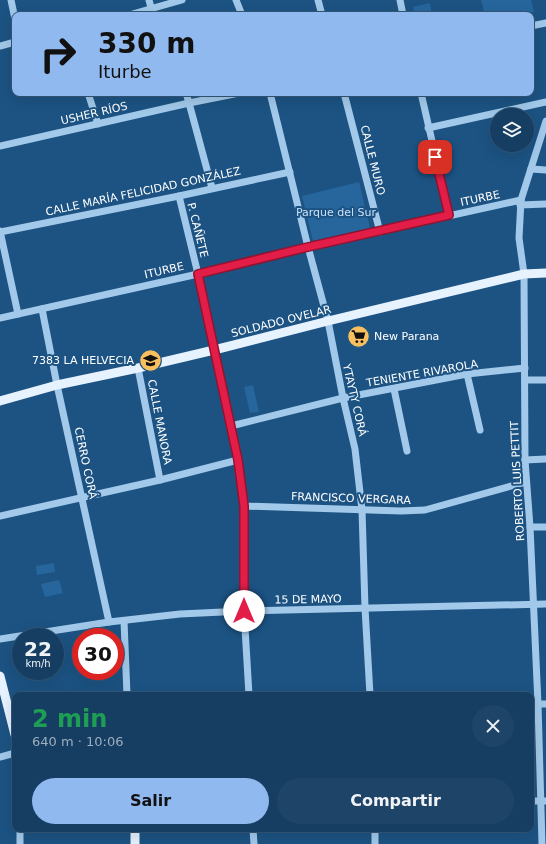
<!DOCTYPE html>
<html lang="es">
<head>
<meta charset="utf-8">
<style>
  body { margin:0; font-family:"DejaVu Sans",sans-serif; background:#1e4568; color:#f1f3f6; height:100vh; display:flex; flex-direction:column; font-size:15px; white-space:nowrap }
  * { box-sizing:border-box; margin:0 }
  p { font-size:13px; color:#9daebe }
  .icon { flex:none; width:22px; height:22px; fill:none; stroke:currentColor; stroke-width:2; stroke-linecap:round; stroke-linejoin:round }
  .map { position:relative; flex:1; overflow:hidden }
  .sheet { position:absolute; left:12px; top:692px; width:522px; height:140px; display:flex; flex-direction:column; background:#153e62; border-radius:8px; box-shadow:0 4px 16px #0002,0 0 0 1px #345777 }
  .sheet>* { flex:none }
  .hud { position:absolute; left:12px; top:12px; width:522px; height:84px; border-radius:8px; box-shadow:0 4px 16px #0002,0 0 0 1px #345777; background:#90b9f0; color:#111; overflow:hidden }
  .controls { position:absolute; left:490px; top:108px; display:grid; gap:8px }
  .controls a { display:grid; place-items:center; width:44px; height:44px; border-radius:50%; background:#153e62; box-shadow:0 4px 16px #0002,0 0 0 1px #345777; font-size:20px }
  .speed { position:absolute; left:12px; top:628px; display:flex; gap:8px; font-size:20px; font-weight:700; text-align:center }
  .speed>* { display:grid; place-content:center; width:52px; height:52px; border-radius:50%; background:#153e62; box-shadow:0 4px 16px #0002,0 0 0 1px #345777; line-height:1 }
  .speed small { font-size:10px; font-weight:400 }
  .speed .limit { border:6px solid #d22; background:#fff; color:#111 }
  .pin { position:absolute; display:grid; place-items:center; width:34px; height:34px; color:#fff; margin:-17px; border-radius:8px; box-shadow:0 2px 6px #0006 }
  .me { position:absolute; width:44px; margin:-22px; rotate:0deg; stroke-linejoin:round; filter:drop-shadow(0 0 3px #0008) }
  .turn { display:flex; align-items:center; gap:14px; height:84px; padding:0 20px; font-size:18px }
  .turn .icon { width:52px; height:52px; stroke-width:2.5 }
  .turn b { display:block; font-size:28px; line-height:34px }
  .round { display:grid; place-items:center; flex:none; width:42px; height:42px; border-radius:21px; background:#1e4568 }
  .head { display:flex; align-items:center; justify-content:space-between; height:68px; padding:0 20px }
  h1 { font-size:24px; font-weight:700; line-height:30px; color:#1e9e55 }
  .button { display:flex; gap:8px; margin-top:auto; padding:8px 20px }
  .button a { flex:1; height:46px; border-radius:24px; background:#90b9f0; color:#111; font-size:16px; font-weight:700; line-height:46px; text-align:center }
  .button a+a { background:#1e4568; color:#f1f3f6 }
  .map>svg:first-child { display:block }
  .green { fill:#26669c }
  .lines { fill:none; stroke-linecap:round; stroke-linejoin:round }
  .minor { stroke:#a2c9ea; stroke-width:7 }
  .major { stroke:#e6f2fe; stroke-width:9 }
  .route-casing { stroke:#92132f; stroke-width:10 }
  .route { stroke:#e11d48; stroke-width:7 }
  .labels { text-anchor:middle; stroke-width:4; stroke-linejoin:round; paint-order:stroke }
  .street-label { font-size:11px; fill:#fff; stroke:#1c5383 }
  .park-label { font-size:11px; fill:#c7e1f8; stroke:#1c5383 }
  .poi-label { font-size:11px; fill:#fff; stroke:#1c5383; text-anchor:start }
</style>
</head>
<body>
<div class="map">
<svg width="546" height="844" viewBox="0 0 546 844">
  <rect width="100%" height="100%" fill="#1c5383"/>
  <g class="green">
    <polygon points="481,0 531,0 534,12 522,15 485,15"/>
    <polygon points="430,3 432,15 415,15 413,7"/>
    <polygon points="359,182 370,228 313,241 302,196"/>
    <polygon points="253,385 259,412 250,413 244,387"/>
    <polygon points="54,563 55,572 37,575 36,566"/>
    <polygon points="59,580 63,593 45,597 41,584"/>
  </g>
  <g class="lines">
    <g class="minor">
      <polyline points="11,0 15,19"/>
      <polyline points="149,0 153,15"/>
      <polyline points="236,0 242,15"/>
      <polyline points="318,0 322,15"/>
      <polyline points="400,0 403,15"/>
      <polyline points="129,15 182,0"/>
      <polyline points="531,26 546,23"/>
      <polyline points="0,46 15,42"/>
      <polyline points="88,93 98,124"/>
      <polyline points="186,93 189,103 212,188"/>
      <polyline points="270,93 308,247 328,321 343,398 355,449 362,510 365,608 370,695"/>
      <polyline points="344,93 380,232"/>
      <polyline points="421,93 449,215"/>
      <polyline points="428,128 546,102"/>
      <polyline points="0,146 189,103 239,93"/>
      <polyline points="531,169 546,170"/>
      <polyline points="179,196 198,274 238,460 244,506 244,611 249,695"/>
      <polyline points="520,205 546,204"/>
      <polyline points="0,231 18,314"/>
      <polyline points="0,232 179,196 290,172"/>
      <polyline points="42,309 57,385 109,622"/>
      <polyline points="0,318 198,274 308,247 521,200"/>
      <polyline points="138,368 160,480"/>
      <polyline points="467,374 480,430"/>
      <polyline points="525,380 546,380"/>
      <polyline points="394,389 407,451"/>
      <polyline points="231,426 343,398 467,374 525,368"/>
      <polyline points="525,460 546,459"/>
      <polyline points="244,506 401,511 425,510 526,482"/>
      <polyline points="0,516 160,480 238,460"/>
      <polyline points="530,527 546,527"/>
      <polyline points="124,621 127,695"/>
      <polyline points="0,639 109,622 180,614 244,611 546,604"/>
      <polyline points="531,704 546,704"/>
      <polyline points="0,757 15,753"/>
      <polyline points="531,801 546,801"/>
      <polyline points="20,829 20,844"/>
      <polyline points="253,829 254,844"/>
      <polyline points="375,829 375,844"/>
      <polyline points="542,844 538,704 530,527 525,460 524,274 519,238 521,200 546,121"/>
    </g>
    <g class="major">
      <polyline points="0,401 57,385 138,368 214,350 328,321 524,274 546,273"/>
      <polyline points="0,676 15,735"/>
      <polyline points="135,829 135,844"/>
    </g>
  </g>
  <g class="lines">
    <defs>
      <polyline id="route" points="244,611 244,506 238,460 198,274 308,247 449,215 435,157"/>
    </defs>
    <use href="#route" class="route-casing"/>
    <use href="#route" class="route"/>
  </g>
  <defs>
    <symbol id="supermarket-disc" viewBox="-11 -11 22 22"><circle r="9.5" fill="#fac060" stroke="#1c5383"/><path d="M-6-5.5h2.5l.6 2H6L4.5 2H-2.5L-4.4-4H-6ZM-1.5 3.2a1.3 1.3 0 1 0 .1 0ZM3 3.2a1.3 1.3 0 1 0 .1 0Z" fill="#111"/></symbol>
    <symbol id="school-disc" viewBox="-11 -11 22 22"><circle r="9.5" fill="#fac060" stroke="#1c5383"/><path d="M0-5L7-2L0 1L-7-2ZM-4 1L0 2.5L4 1V4Q0 6-4 4Z" fill="#111"/></symbol>
  </defs>
  <g fill-rule="evenodd">
    <use href="#supermarket-disc" x="346" y="324" width="25" height="25"/>
    <use href="#school-disc" x="138" y="348" width="25" height="25"/>
  </g>
  <g class="labels">
    <g class="street-label">
      <text transform="translate(94 113) rotate(-13)" y="4">USHER RÍOS</text>
      <text transform="translate(373 160) rotate(76)" y="4">CALLE MURO</text>
      <text transform="translate(143 191) rotate(-12)" y="4">CALLE MARÍA FELICIDAD GONZÁLEZ</text>
      <text transform="translate(480 198) rotate(-12)" y="4">ITURBE</text>
      <text transform="translate(198 230) rotate(76)" y="4">P. CAÑETE</text>
      <text transform="translate(164 270) rotate(-13)" y="4">ITURBE</text>
      <text transform="translate(281 321) rotate(-14)" y="4">SOLDADO OVELAR</text>
      <text transform="translate(422 373) rotate(-10)" y="4">TENIENTE RIVAROLA</text>
      <text transform="translate(355 400) rotate(77)" y="4">YTAYTY CORÁ</text>
      <text transform="translate(160 422) rotate(79)" y="4">CALLE MANORA</text>
      <text transform="translate(86 463) rotate(78)" y="4">CERRO CORÁ</text>
      <text transform="translate(517 481) rotate(-93)" y="4">ROBERTO LUIS PETTIT</text>
      <text transform="translate(351 498) rotate(2)" y="4">FRANCISCO VERGARA</text>
      <text transform="translate(308 599) rotate(-1)" y="4">15 DE MAYO</text>
    </g>
    <g class="park-label">
      <text x="336" y="216">Parque del Sur</text>
    </g>
    <g class="poi-label">
      <text x="374" y="340">New Parana</text>
      <text x="134" y="364" text-anchor="end">7383 LA HELVECIA</text>
    </g>
  </g>
</svg>
<div class="controls">
<a><svg class="icon" aria-label="layers" viewBox="0 0 24 24"><path d="M12 4l9 5-9 5-9-5zM3 14l9 5 9-5"/></svg></a>
</div>
<div class="speed"><div>22<small>km/h</small></div><div class="limit">30</div></div>
<div class="pin" style="left:435px;top:157px;background:#d93025"><svg class="icon" aria-label="arrive" viewBox="0 0 24 24"><path d="M6 21V4h12l-3 4 3 4H6"/></svg></div>
<svg class="me" style="left:244px;top:611px" viewBox="-20 -20 40 40"><circle r="19" fill="#fff"/><path d="M0-13L10 11 0 6-10 11z" fill="#e11d48"/></svg>
<div class="hud">
<div class="turn"><svg class="icon" aria-label="right" viewBox="0 0 24 24"><path d="M7 20v-9h11M14 6l5 5-5 5"/></svg><div><b>330 m</b>Iturbe</div></div>
</div>
<section class="sheet">
<div class="head"><div><h1>2 min</h1><p>640 m · 10:06</p></div><a class="round"><svg class="icon" aria-label="close" viewBox="0 0 24 24"><path d="M6 6l12 12M18 6L6 18"/></svg></a></div>
<div class="button"><a>Salir</a><a>Compartir</a></div>
</section>
</div>
</body>
</html>
